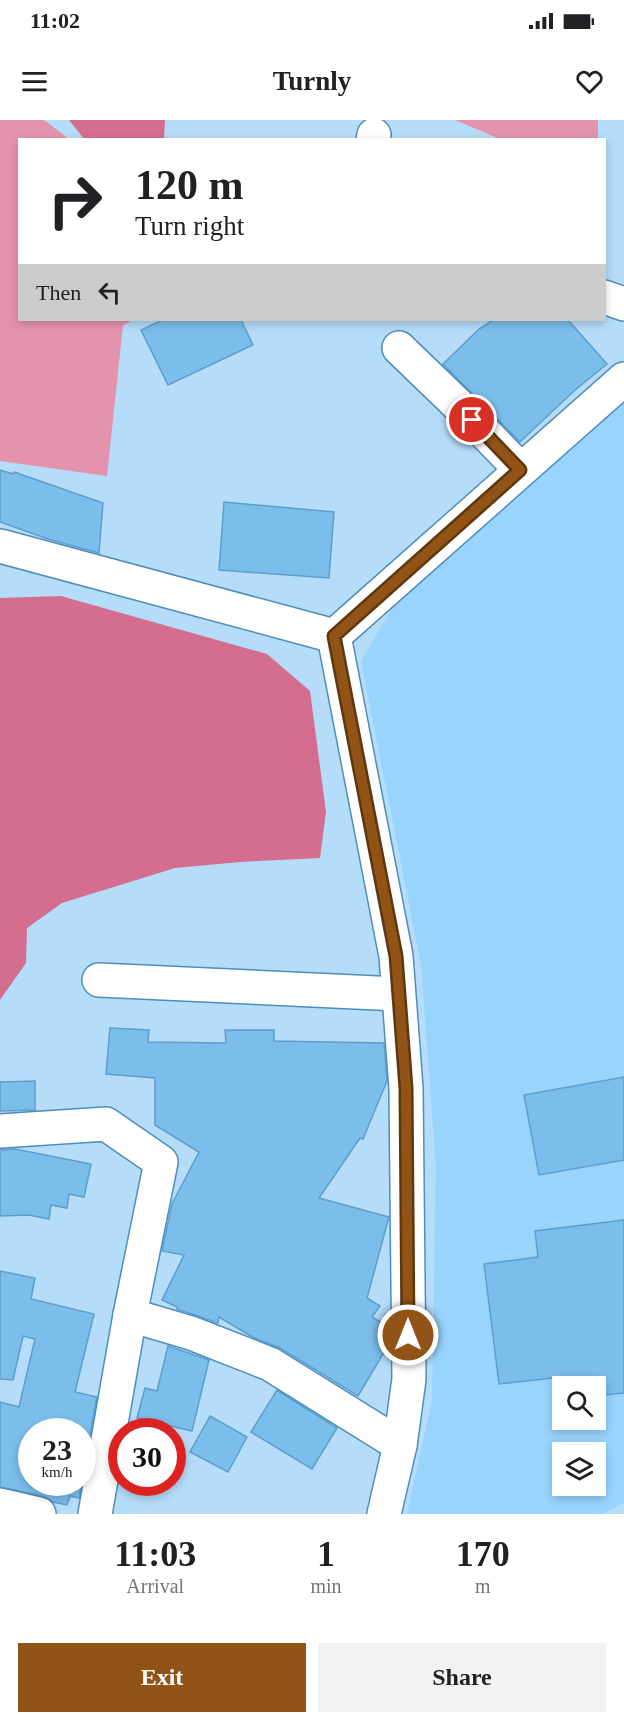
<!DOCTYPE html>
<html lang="en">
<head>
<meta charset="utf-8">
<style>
  body { margin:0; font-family:Georgia,serif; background:#f2f2f2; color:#202124; height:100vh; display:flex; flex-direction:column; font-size:22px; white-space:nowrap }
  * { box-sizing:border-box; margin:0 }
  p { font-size:20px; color:#757577 }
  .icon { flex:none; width:33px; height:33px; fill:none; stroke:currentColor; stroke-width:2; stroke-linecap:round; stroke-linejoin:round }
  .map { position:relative; height:1394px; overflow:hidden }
  .sheet { display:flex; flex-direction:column; background:#fff; flex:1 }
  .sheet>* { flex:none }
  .hud { position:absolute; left:18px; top:18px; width:588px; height:183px; border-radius:0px; box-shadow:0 3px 9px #0003; background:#fff; color:#202124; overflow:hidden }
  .controls { position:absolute; left:552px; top:1256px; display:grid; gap:12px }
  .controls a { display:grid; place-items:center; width:54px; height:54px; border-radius:0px; background:#fff; box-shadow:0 3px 9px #0003; font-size:30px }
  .speed { position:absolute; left:18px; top:1298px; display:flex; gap:12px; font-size:30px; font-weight:700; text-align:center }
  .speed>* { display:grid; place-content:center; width:78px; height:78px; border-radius:50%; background:#fff; box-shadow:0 3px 9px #0003; line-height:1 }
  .speed small { font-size:15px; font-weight:400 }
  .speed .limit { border:9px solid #d22; background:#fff; color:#111 }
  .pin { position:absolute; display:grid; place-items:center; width:51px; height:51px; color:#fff; margin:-26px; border:3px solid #fff; border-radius:50%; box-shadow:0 2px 6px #0007 }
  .me { position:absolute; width:66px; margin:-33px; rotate:0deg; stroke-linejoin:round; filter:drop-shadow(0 0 4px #0008) }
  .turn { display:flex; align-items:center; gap:21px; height:126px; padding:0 18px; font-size:27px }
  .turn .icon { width:78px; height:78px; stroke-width:2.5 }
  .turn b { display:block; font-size:42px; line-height:51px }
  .then { display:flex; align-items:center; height:57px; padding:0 18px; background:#0003; gap:12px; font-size:22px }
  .eta { display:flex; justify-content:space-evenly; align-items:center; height:102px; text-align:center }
  .eta b { font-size:36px; font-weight:700; line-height:42px }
  .cta { display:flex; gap:12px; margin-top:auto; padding:12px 18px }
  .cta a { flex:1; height:69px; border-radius:0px; background:#915416; color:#fff; font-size:24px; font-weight:700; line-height:69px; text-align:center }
  .cta a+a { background:#f2f2f2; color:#202124 }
  .status { display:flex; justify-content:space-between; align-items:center; height:42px; padding:0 30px; background:#fff; direction:ltr }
  .status svg { height:16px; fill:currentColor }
  header { display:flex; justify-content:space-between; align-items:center; height:78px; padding:0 18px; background:#fff; font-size:27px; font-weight:700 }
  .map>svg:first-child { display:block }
  .built { fill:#99d4fd; fill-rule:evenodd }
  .green { fill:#e493ac }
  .forest { fill:#d46e90 }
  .building { fill:#7bbdeb; stroke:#5d9ecb; stroke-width:1.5 }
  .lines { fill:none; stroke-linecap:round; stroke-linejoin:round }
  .minor-casing { stroke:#4d8eba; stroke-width:36 }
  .minor { stroke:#fff; stroke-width:33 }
  .route-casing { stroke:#5e370e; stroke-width:15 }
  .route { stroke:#915416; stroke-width:10 }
</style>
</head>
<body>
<div class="status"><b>11:02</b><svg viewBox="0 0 49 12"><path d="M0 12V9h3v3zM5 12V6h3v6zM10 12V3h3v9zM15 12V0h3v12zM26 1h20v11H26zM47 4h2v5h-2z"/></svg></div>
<header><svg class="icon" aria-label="menu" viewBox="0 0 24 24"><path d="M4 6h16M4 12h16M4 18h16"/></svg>Turnly<svg class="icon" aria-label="heart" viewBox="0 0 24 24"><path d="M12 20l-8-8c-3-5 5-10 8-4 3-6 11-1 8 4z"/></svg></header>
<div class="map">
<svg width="624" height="1394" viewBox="0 0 624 1394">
  <rect width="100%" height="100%" fill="#b5dcf8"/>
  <path class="built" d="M 624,271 L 624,1383 L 603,1394 L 407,1394 L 432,1280 L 436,1046 L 421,844 L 361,541 L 404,468 ZM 562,1266 L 596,1266 L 596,1299 L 562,1299 ZM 562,1332 L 596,1332 L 596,1365 L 562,1365 Z"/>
  <g class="green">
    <polygon points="0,0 44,0 69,19 20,20 20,200 134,200 123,205 107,356 0,341"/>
    <polygon points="455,0 598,0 598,18 593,20 500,19"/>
  </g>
  <g class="forest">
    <polygon points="69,0 165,0 164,19 84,19"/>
    <polygon points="61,476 267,534 310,571 326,692 320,738 240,742 175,748 62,783 27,808 26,843 0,880 0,478"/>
  </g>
  <g class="building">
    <polygon points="162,200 241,200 253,225 168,265 141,210"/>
    <polygon points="493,200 568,200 607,244 574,271 520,322 443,244 479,209"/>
    <polygon points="0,350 13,354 14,352 103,383 99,433 48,419 0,402"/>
    <polygon points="224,382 334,392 329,458 219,450"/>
    <polygon points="110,908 149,910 148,922 226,923 225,910 274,910 274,921 384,923 387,961 363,1019 360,1018 319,1078 389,1097 367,1178 380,1186 372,1197 387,1206 386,1229 358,1276 280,1228 254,1218 219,1197 218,1203 177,1189 177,1187 162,1180 184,1135 162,1131 172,1084 199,1032 155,1005 155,958 106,954"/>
    <polygon points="624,957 624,1040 539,1055 524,975"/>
    <polygon points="35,961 35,990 0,991 0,962"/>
    <polygon points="15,1029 91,1044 84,1077 69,1074 67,1088 51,1085 49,1099 29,1095 0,1096 0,1030"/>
    <polygon points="624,1100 624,1273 596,1276 596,1266 562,1266 562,1280 555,1281 553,1258 499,1264 484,1144 538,1137 535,1111"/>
    <polygon points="0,1151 35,1158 31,1179 94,1194 75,1272 97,1277 82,1357 82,1311 32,1311 32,1362 82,1362 79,1378 70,1376 67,1385 53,1382 43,1376 0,1367 0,1282 19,1287 35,1219 23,1216 13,1260 0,1259"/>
    <polygon points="168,1226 209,1240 192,1311 137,1298 145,1268 157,1271"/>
    <polygon points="277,1270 337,1308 312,1349 251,1312"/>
    <polygon points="210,1296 247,1317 228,1352 190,1332"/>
  </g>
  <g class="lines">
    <defs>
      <g id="minor">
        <polyline points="373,20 374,15"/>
        <polyline points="604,177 624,184"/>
        <polyline points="399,228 456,283 521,350"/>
        <polyline points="0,426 334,516"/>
        <polyline points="334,516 396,836 406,968 409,1259 400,1325 384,1394"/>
        <polyline points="334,516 624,259"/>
        <polyline points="99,860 398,874"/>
        <polyline points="0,1011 106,1004 161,1042 130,1195 95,1394"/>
        <polyline points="130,1195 191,1213 270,1244 400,1325"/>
        <polyline points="0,1385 39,1394"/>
      </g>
    </defs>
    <use href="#minor" class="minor-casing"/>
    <use href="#minor" class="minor"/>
  </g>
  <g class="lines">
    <defs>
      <polyline id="route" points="408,1215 406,968 396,836 334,516 520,350 472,300"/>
    </defs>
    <use href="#route" class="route-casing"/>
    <use href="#route" class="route"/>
  </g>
</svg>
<div class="controls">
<a><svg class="icon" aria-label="search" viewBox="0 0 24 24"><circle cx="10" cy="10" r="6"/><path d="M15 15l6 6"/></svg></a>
<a><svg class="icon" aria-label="layers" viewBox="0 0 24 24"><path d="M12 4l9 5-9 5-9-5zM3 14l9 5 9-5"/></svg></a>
</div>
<div class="speed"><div>23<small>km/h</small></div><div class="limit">30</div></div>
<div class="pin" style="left:472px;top:300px;background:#d93025"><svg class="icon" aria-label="arrive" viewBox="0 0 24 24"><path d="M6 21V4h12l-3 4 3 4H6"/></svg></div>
<svg class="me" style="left:408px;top:1215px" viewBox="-20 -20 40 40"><circle r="17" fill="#915416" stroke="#fff" stroke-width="3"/><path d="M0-11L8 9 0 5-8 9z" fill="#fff"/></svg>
<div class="hud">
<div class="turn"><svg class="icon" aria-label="right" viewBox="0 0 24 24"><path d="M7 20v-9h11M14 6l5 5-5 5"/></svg><div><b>120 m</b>Turn right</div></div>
<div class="then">Then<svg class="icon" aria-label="left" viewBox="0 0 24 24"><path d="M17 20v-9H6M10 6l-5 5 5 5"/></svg></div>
</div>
</div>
<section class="sheet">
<div class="eta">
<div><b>11:03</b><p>Arrival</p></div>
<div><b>1</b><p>min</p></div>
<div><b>170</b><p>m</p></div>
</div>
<div class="cta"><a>Exit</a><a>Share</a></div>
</section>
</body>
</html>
